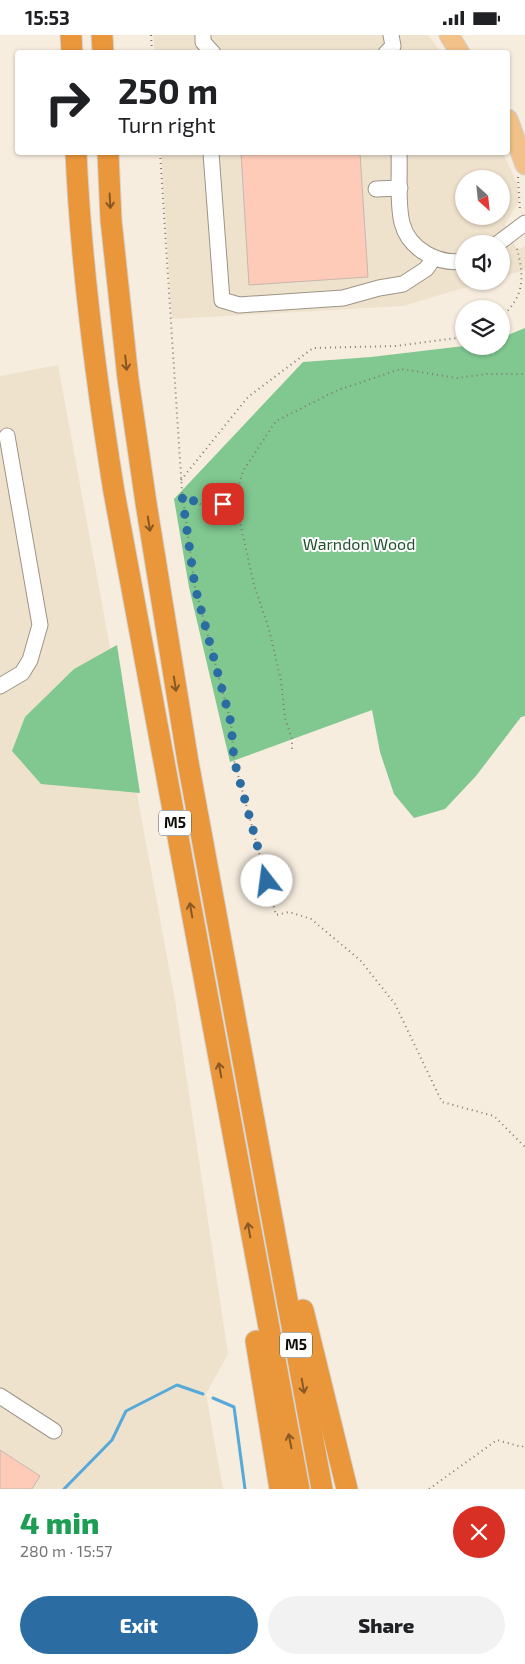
<!DOCTYPE html>
<html lang="en">
<head>
<meta charset="utf-8">
<style>
  body { margin:0; font-family:"Exo 2",sans-serif; background:#f2f2f2; color:#202124; height:100vh; display:flex; flex-direction:column; font-size:19px; white-space:nowrap }
  * { box-sizing:border-box; margin:0 }
  p { font-size:16px; color:#757577 }
  .icon { flex:none; width:28px; height:28px; fill:none; stroke:currentColor; stroke-width:2; stroke-linecap:round; stroke-linejoin:round }
  .map { position:relative; height:1454px; overflow:hidden }
  .sheet { display:flex; flex-direction:column; background:#fff; flex:1 }
  .sheet>* { flex:none }
  .banner { position:absolute; left:15px; top:15px; width:495px; height:105px; border-radius:5px; box-shadow:0 1px 4px #0004; background:#fff; color:#202124; overflow:hidden }
  .needle { width:32px; rotate:153deg }
  .buttons { position:absolute; left:455px; top:135px; display:grid; gap:10px }
  .buttons a { display:grid; place-items:center; width:55px; height:55px; border-radius:50%; background:#fff; box-shadow:0 1px 4px #0004; font-size:25px }
  .pin { position:absolute; display:grid; place-items:center; width:42px; height:42px; color:#fff; margin:-21px; border-radius:10px; box-shadow:0 2px 8px #0006 }
  .me { position:absolute; width:55px; margin:-28px; rotate:345deg; stroke-linejoin:round; filter:drop-shadow(0 0 4px #0008) }
  .turn { display:flex; align-items:center; gap:18px; height:105px; padding:0 20px; font-size:22px }
  .turn .icon { width:65px; height:65px; stroke-width:2.5 }
  .turn b { display:block; font-size:35px; line-height:42px }
  .round { display:grid; place-items:center; flex:none; width:52px; height:52px; border-radius:26px; background:#f2f2f2 }
  .summary { display:flex; align-items:center; justify-content:space-between; height:85px; padding:0 20px }
  h1 { font-size:30px; font-weight:800; line-height:38px; color:#1e9e55 }
  .button { display:flex; gap:10px; margin-top:auto; padding:10px 20px }
  .button a { flex:1; height:58px; border-radius:30px; background:#2b6da3; color:#fff; font-size:20px; font-weight:800; line-height:58px; text-align:center }
  .button a+a { background:#f2f2f2; color:#202124 }
  .status { display:flex; justify-content:space-between; align-items:center; height:35px; padding:0 25px; background:#fff; direction:ltr }
  .status svg { height:14px; fill:currentColor }
  .map>svg:first-child { display:block }
  .built { fill:#efe2cd; fill-rule:evenodd }
  .forest { fill:#80c790 }
  .lines { fill:none; stroke-linecap:round; stroke-linejoin:round }
  .stream { stroke:#57a9d9; stroke-width:3 }
  .building { fill:#fecbb8; stroke:#c7b6af }
  .minor-casing { stroke:#9d9487; stroke-width:17 }
  .major-casing { stroke:#d4d3d2; stroke-width:21 }
  .highway-casing { stroke:#d4d3d2; stroke-width:23 }
  .path { stroke:#827b72; stroke-width:2; stroke-dasharray:1 4; stroke-linecap:butt }
  .minor { stroke:#fff; stroke-width:15 }
  .major { stroke:#f2c189; stroke-width:19 }
  .highway { stroke:#ea973b; stroke-width:21 }
  .oneway { stroke:#875824 }
  .route { stroke:#2b6da3; stroke-width:9; stroke-dasharray:0 16.2 }
  .labels { text-anchor:middle; stroke-width:4; stroke-linejoin:round; paint-order:stroke }
  .shield { fill:#fff; stroke:#575551; stroke-width:1 }
  .shield-label { font-size:15px; font-weight:bold; fill:#0f0c07 }
  .park-label { font-size:16px; fill:#1e512c; stroke:#fff }
</style>
</head>
<body>
<div class="status"><b>15:53</b><svg viewBox="0 0 49 12"><path d="M0 12V9h3v3zM5 12V6h3v6zM10 12V3h3v9zM15 12V0h3v12zM26 1h20v11H26zM47 4h2v5h-2z"/></svg></div>
<div class="map">
<svg width="525" height="1454" viewBox="0 0 525 1454">
  <rect width="100%" height="100%" fill="#f7eddf"/>
  <g class="built">
    <polygon points="153,0 428,0 441,17 155,17"/>
    <path d="M 161,118 L 503,118 L 517,148 L 519,167 L 505,189 L 517,215 L 525,211 L 525,235 L 501,242 L 501,209 L 464,209 L 464,246 L 487,246 L 403,271 L 172,284 ZM 464,144 L 501,144 L 501,181 L 464,181 Z"/>
    <polygon points="58,330 175,965 228,1319 206,1359 223,1454 0,1454 0,341"/>
  </g>
  <g class="forest">
    <polygon points="525,293 525,681 521,682 476,741 445,774 414,783 394,759 380,717 372,675 230,727 189,552 174,464 303,327 371,322 464,311 501,311 501,303"/>
    <polygon points="117,610 140,758 41,749 12,716 25,682 74,634"/>
  </g>
  <g class="lines">
    <g class="stream">
      <polyline points="213,1363 234,1372 245,1454"/>
      <polyline points="64,1454 112,1405 126,1376 177,1350 203,1359"/>
    </g>
  </g>
  <g class="building">
    <polygon points="241,118 360,118 368,242 249,250"/>
    <polygon points="0,1415 40,1441 32,1454 0,1454"/>
  </g>
  <g class="lines">
    <defs>
      <g id="minor">
        <polyline points="203,0 203,7 213,18"/>
        <polyline points="386,18 393,11 391,0"/>
        <polyline points="211,118 222,265 239,270 343,263 379,253 403,249 426,234 434,223"/>
        <path d="M 399,118 C 400,139 397,168 402,188 C 409,215 439,230 464,226"/>
        <polyline points="376,154 400,153"/>
        <polyline points="497,209 525,188"/>
        <polyline points="0,651 22,638 30,625 40,590 7,401"/>
        <polyline points="0,1361 54,1396"/>
      </g>
      <g id="major">
        <polyline points="449,0 460,18"/>
        <polyline points="508,84 525,130"/>
      </g>
      <g id="highway">
        <polyline points="71,0 72,18"/>
        <polyline points="102,0 103,18"/>
        <path d="M 76,118 C 81,232 96,345 114,457 L 299,1454"/>
        <polyline points="108,118 111,185 128,344 146,468 188,727 322,1454"/>
        <polyline points="303,1275 347,1454"/>
        <polyline points="256,1306 280,1454"/>
      </g>
    </defs>
    <use href="#minor" class="minor-casing"/>
    <use href="#major" class="major-casing"/>
    <use href="#highway" class="highway-casing"/>
    <g class="path">
      <polyline points="151,0 152,18"/>
      <polyline points="160,118 182,456 195,552 231,688 234,725 276,880 289,877 311,884 360,925 395,969 442,1067 494,1081 525,1112"/>
      <polyline points="518,142 520,177"/>
      <path d="M 501,283 C 525,259 525,244 516,210"/>
      <polyline points="181,445 248,362 313,313 396,311 464,302"/>
      <polyline points="182,460 210,474 235,465 243,436 276,386 338,355 401,334 457,343 487,339 525,339"/>
      <polyline points="235,465 254,550 269,594 281,646 285,683 292,704 292,717"/>
      <polyline points="429,1454 497,1405 522,1412 525,1409"/>
    </g>
    <use href="#minor" class="minor"/>
    <use href="#major" class="major"/>
    <use href="#highway" class="highway"/>
  </g>
  <defs><path id="oneway-shaft" d="M-6 0H5M1.5-3L5.5 0L1.5 3" fill="none" stroke-width="1.6" stroke-linecap="round" stroke-linejoin="round" transform="scale(1.25)"/></defs>
  <g class="oneway">
    <use href="#oneway-shaft" transform="translate(110 166) rotate(87)"/>
    <use href="#oneway-shaft" transform="translate(126 328) rotate(84)"/>
    <use href="#oneway-shaft" transform="translate(149 489) rotate(81)"/>
    <use href="#oneway-shaft" transform="translate(175 649) rotate(81)"/>
    <use href="#oneway-shaft" transform="translate(191 875) rotate(-100)"/>
    <use href="#oneway-shaft" transform="translate(220 1035) rotate(-100)"/>
    <use href="#oneway-shaft" transform="translate(249 1195) rotate(-100)"/>
    <use href="#oneway-shaft" transform="translate(303 1351) rotate(80)"/>
    <use href="#oneway-shaft" transform="translate(290 1406) rotate(-101)"/>
  </g>
  <g class="lines">
    <polyline class="route" points="223,469 210,474 182,460 195,552 231,688 234,725 267,846"/>
  </g>
  <g class="labels">
    <g class="shield">
      <rect x="159" y="775.5" width="32" height="25" rx="4"/>
      <rect x="280" y="1297.5" width="32" height="25" rx="4"/>
    </g>
    <g class="shield-label">
      <text x="175" y="793">M5</text>
      <text x="296" y="1315">M5</text>
    </g>
    <g class="park-label">
      <text x="359" y="515">Warndon Wood</text>
    </g>
  </g>
</svg>
<div class="buttons">
<a><svg class="needle" viewBox="-14 -14 28 28"><path d="M0-13l5 13h-10z" fill="#e53935"/><path d="M0 13l5-13h-10z" fill="#757577"/></svg></a>
<a><svg class="icon" aria-label="sound" viewBox="0 0 24 24"><path d="M4 9h4l5-4v14l-5-4H4zM17 9q2 3 0 6"/></svg></a>
<a><svg class="icon" aria-label="layers" viewBox="0 0 24 24"><path d="M12 4l9 5-9 5-9-5zM3 14l9 5 9-5"/></svg></a>
</div>
<div class="pin" style="left:223px;top:469px;background:#d93025"><svg class="icon" aria-label="arrive" viewBox="0 0 24 24"><path d="M6 21V4h12l-3 4 3 4H6"/></svg></div>
<svg class="me" style="left:267px;top:846px" viewBox="-20 -20 40 40"><circle r="19" fill="#fff"/><path d="M0-13L10 11 0 6-10 11z" fill="#2b6da3"/></svg>
<div class="banner">
<div class="turn"><svg class="icon" aria-label="right" viewBox="0 0 24 24"><path d="M7 20v-9h11M14 6l5 5-5 5"/></svg><div><b>250 m</b>Turn right</div></div>
</div>
</div>
<section class="sheet">
<div class="summary"><div><h1>4 min</h1><p>280 m · 15:57</p></div><a class="round" style="background:#d93025;color:#fff"><svg class="icon" aria-label="close" viewBox="0 0 24 24"><path d="M6 6l12 12M18 6L6 18"/></svg></a></div>
<div class="button"><a>Exit</a><a>Share</a></div>
</section>
</body>
</html>
